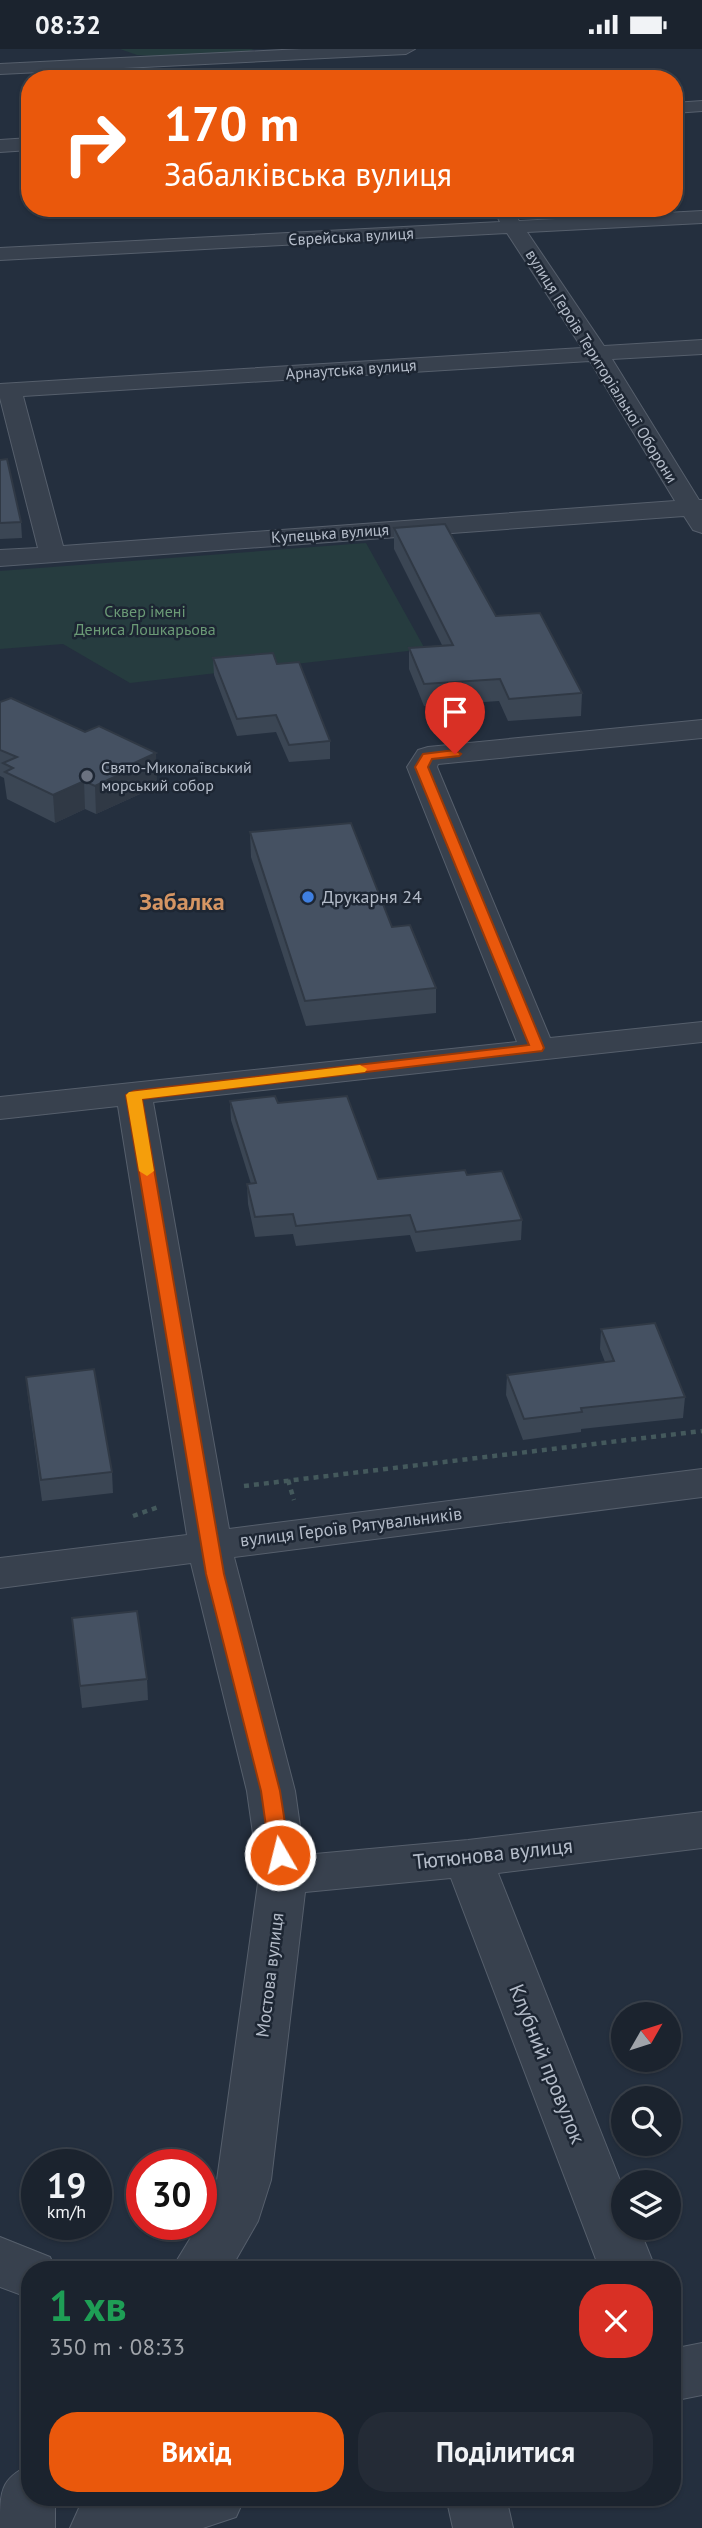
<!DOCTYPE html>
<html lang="uk">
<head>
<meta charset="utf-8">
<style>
  body { margin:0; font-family:"PT Sans",sans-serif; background:#242b36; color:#f1f3f6; height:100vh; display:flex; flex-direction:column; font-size:26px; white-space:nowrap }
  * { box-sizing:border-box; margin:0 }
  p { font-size:23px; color:#a0a4aa }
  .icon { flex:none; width:38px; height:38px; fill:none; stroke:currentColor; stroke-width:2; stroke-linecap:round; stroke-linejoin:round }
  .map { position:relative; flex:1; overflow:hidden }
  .details { position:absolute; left:21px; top:2212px; width:660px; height:245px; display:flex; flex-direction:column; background:#1b232e; border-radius:28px; box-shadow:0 2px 5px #0004,0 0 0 2px #39404a }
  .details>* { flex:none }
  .banner { position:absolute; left:21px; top:21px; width:662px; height:147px; border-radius:28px; box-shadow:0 2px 5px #0004,0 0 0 2px #39404a; background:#ea580c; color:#fff; overflow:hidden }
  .needle { width:46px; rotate:51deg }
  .fabs { position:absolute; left:611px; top:1953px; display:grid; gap:14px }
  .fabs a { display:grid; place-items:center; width:70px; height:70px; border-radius:50%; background:#1b232e; box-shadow:0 2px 5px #0004,0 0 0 2px #39404a; font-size:35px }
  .speed { position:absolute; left:21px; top:2100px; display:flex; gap:14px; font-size:35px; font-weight:700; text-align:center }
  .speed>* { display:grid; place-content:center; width:91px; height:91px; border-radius:50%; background:#1b232e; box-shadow:0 2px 5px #0004,0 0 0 2px #39404a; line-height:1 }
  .speed small { font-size:18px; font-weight:400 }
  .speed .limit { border:10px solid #d22; background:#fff; color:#111 }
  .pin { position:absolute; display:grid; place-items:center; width:60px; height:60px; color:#fff; margin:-72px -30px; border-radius:50% 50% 50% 0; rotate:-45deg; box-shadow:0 0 7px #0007 }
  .pin .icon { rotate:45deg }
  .me { position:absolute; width:77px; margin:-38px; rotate:352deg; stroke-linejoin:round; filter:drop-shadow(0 0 5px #0008) }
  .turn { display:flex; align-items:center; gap:24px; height:147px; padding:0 28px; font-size:32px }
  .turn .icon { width:91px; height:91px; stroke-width:2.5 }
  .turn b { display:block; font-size:49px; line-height:60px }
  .round { display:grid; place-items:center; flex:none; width:74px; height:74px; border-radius:28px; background:#242b36 }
  .overview { display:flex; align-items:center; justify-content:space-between; height:119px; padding:0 28px }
  h1 { font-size:42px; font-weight:700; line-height:52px; color:#1e9e55 }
  .primary-button { display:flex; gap:14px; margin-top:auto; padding:14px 28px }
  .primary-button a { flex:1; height:80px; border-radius:28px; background:#ea580c; color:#fff; font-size:28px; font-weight:700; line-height:80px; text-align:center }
  .primary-button a+a { background:#242b36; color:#f1f3f6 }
  .status { display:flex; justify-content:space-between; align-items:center; height:49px; padding:0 35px; background:#1b232e; direction:ltr }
  .status svg { height:19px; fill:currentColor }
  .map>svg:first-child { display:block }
  .green { fill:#263c3f }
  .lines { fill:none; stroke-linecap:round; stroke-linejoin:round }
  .minor-casing { stroke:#565f6c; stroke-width:2 }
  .path { stroke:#44595c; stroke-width:4.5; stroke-dasharray:5 5; stroke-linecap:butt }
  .minor { fill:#38414e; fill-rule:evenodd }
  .wall { fill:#3b4654 }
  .shaded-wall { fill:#303945 }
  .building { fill:#455162; stroke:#303945; stroke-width:2 }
  .route { fill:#ea580c; stroke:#983908; stroke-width:2 }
  .slow { fill:#f59e0b }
  .worship-dot { fill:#6b7280; stroke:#1d2633; stroke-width:2.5 }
  .shop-dot { fill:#3f7fe0; stroke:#1d2633; stroke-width:2.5 }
  .labels { text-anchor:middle; stroke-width:5; stroke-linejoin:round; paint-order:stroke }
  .far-street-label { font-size:16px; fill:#b4bcc9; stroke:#1d2633 }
  .far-park-label { font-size:16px; fill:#6b9a76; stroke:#1d2633 }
  .far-poi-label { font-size:16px; fill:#b4bcc9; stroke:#1d2633; text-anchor:start }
  .poi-label { font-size:18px; fill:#b4bcc9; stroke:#1d2633; text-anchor:start }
  .street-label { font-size:18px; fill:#b4bcc9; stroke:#1d2633 }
  .near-street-label { font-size:21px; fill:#b4bcc9; stroke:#1d2633 }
  .district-label { font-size:24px; font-weight:bold; fill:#d59563; stroke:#1d2633 }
</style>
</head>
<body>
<div class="status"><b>08:32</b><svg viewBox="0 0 49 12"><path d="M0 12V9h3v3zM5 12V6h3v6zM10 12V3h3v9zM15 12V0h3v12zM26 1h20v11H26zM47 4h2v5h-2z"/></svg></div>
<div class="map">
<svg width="702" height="2479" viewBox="0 0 702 2479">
  <rect width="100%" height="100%" fill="#242f3e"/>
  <g class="green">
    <polygon points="120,0 254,0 244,4 152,7 137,6"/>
    <polygon points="366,494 425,600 130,634 63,595 0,600 0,522"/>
  </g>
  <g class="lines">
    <defs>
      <g id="minor">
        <polygon points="302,0 415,0 406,5 0,25 0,15"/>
        <polygon points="702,52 702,62 674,64 674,54"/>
        <polygon points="30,89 30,101 0,103 0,91"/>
        <path d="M 493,159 L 511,159 L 519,172 L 702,162 L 702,174 L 527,183 L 604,297 L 702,291 L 702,305 L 612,310 L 699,451 L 702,451 L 702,484 L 693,481 L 684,467 L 0,517 L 0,501 L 38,499 L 0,349 L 0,335 L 582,299 L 507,184 L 0,211 L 0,199 L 500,173 ZM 590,312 L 675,452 L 63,497 L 23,347 Z"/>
        <polygon points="702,671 702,689 438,715 437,718 550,989 702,973 702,993 153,1053 229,1480 702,1420 702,1448 234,1508 295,1742 304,1806 468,1791 702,1763 702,1799 498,1824 623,2139 623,2179 639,2179 656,2221 600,2221 451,1829 305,1843 271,2131 258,2172 230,2221 171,2221 199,2175 201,2175 217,2131 259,1827 247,1742 191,1514 0,1539 0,1509 187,1486 118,1057 0,1070 0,1048 517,993 407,718 418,701 428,698"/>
        <polygon points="0,2188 50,2208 56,2221 30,2221 30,2249 0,2238"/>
        <polygon points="702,2294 702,2346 672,2352 672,2300"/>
        <path d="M 30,2416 L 30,2448 L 57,2448 L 55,2454 L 55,2479 L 0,2479 C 0,2442 0,2430 30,2416 Z"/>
        <polygon points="110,2448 245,2448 236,2468 203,2479 70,2479 79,2459"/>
        <polygon points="446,2448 506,2448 513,2479 453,2479"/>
      </g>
    </defs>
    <use href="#minor" class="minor-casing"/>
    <g class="path">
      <polyline points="288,1431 294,1451"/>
      <polyline points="244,1437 702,1382"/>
      <polyline points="133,1467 161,1457"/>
    </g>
    <use href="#minor" class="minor"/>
  </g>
  <g class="wall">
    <polygon points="0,411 21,473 22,489 0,490"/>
    <polygon points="394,479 582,644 581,667 508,672 499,652 424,657 409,620 409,599 442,596 394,500"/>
    <polygon points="213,609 277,615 330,692 330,710 289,713 276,683 237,687 214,626"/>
    <polygon points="0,653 157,731 139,739 140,745 96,765 85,760 55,774 7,750 4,729 0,727"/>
    <polygon points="250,783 392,878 436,939 436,964 306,977 251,808"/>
    <polygon points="230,1052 278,1054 378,1130 467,1126 522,1171 521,1191 416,1203 410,1186 296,1197 293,1185 255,1188 248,1155 247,1135 251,1135 231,1071"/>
    <polygon points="601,1280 685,1348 683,1369 581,1380 581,1383 523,1391 506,1346 507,1326 605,1313 600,1300"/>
    <polygon points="26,1328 112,1423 113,1444 42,1452 28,1348"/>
    <polygon points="72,1569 147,1630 148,1651 82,1659"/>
  </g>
  <g class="shaded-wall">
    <polygon points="156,704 157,731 139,739 140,745 96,765 95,737 132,715"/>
    <polygon points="84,732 85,760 55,774 53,746"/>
  </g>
  <g class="building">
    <polygon points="7,410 21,473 0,474 0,411"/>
    <polygon points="445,475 496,567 540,564 582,644 509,650 500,630 424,635 409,599 453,596 394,479"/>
    <polygon points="273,604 277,615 299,613 330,692 289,696 276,666 237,670 213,609"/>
    <polygon points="11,649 85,683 99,677 156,704 132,715 138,717 95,737 84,732 53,746 5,723 13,719 3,714 17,708 0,701 0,653"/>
    <polygon points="351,774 392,878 410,876 436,939 305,952 250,783"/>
    <polygon points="275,1047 278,1054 347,1047 378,1130 465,1121 467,1126 502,1122 522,1171 416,1183 410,1166 296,1177 293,1165 255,1168 247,1135 256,1134 230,1052"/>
    <polygon points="655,1274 685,1348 581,1359 582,1363 524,1370 507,1326 614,1312 601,1280"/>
    <polygon points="94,1320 112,1423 41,1431 26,1328"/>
    <polygon points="137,1562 147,1630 80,1637 72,1569"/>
  </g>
  <polygon class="route" points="455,701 461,705 459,707 432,710 428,718 544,999 542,1002 142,1050 224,1525 280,1742 290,1806 287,1811 280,1814 273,1811 270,1806 261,1742 206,1525 126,1046 134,1042 529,996 415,718 423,705"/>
  <polygon class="slow" points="360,1016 367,1020 365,1023 142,1050 154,1122 147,1127 139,1122 126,1046 129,1043"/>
  <circle class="worship-dot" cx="87" cy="727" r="7"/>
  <circle class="shop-dot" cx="308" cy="848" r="7"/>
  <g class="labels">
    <g class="far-street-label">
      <text transform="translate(351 187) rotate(-3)" y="6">Єврейська вулиця</text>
      <text transform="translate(602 317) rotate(58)" y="6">вулиця Героїв Територіальної Оборони</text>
      <text transform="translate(351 320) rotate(-4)" y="6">Арнаутська вулиця</text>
      <text transform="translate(330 484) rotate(-4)" y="6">Купецька вулиця</text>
    </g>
    <g class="far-park-label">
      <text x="145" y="568">Сквер імені<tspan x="145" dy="18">Дениса Лошкарьова</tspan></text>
    </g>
    <g class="far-poi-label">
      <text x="101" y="724">Свято-Миколаївський<tspan x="101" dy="18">морський собор</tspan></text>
    </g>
    <g class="poi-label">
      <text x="322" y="854">Друкарня 24</text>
    </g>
    <g class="street-label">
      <text transform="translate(351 1478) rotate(-7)" y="6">вулиця Героїв Рятувальників</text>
      <text transform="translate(270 1926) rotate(-83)" y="6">Мостова вулиця</text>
    </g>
    <g class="near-street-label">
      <text transform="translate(493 1805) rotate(-6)" y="7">Тютюнова вулиця</text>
      <text transform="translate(547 2015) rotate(68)" y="7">Клубний провулок</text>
    </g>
    <g class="district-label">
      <text x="182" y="861">Забалка</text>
    </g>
  </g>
</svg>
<div class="fabs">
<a><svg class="needle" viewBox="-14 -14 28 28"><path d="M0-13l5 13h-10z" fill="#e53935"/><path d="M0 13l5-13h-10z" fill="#a0a4aa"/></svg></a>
<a><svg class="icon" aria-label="search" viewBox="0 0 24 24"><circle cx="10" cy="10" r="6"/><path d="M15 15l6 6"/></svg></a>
<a><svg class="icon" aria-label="layers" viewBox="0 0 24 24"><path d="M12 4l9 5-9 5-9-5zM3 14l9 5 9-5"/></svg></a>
</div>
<div class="speed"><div>19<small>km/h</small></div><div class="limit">30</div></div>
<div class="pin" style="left:455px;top:705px;background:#d93025"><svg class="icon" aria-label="arrive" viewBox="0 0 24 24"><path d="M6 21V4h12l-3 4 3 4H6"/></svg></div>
<svg class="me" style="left:280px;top:1806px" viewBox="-20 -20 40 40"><circle r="17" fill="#ea580c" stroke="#fff" stroke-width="3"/><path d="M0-11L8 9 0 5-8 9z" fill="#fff"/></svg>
<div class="banner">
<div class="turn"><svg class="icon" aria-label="right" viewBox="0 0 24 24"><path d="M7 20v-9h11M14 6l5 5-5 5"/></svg><div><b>170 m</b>Забалківська вулиця</div></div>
</div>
<section class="details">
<div class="overview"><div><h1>1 хв</h1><p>350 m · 08:33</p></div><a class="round" style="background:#d93025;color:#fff"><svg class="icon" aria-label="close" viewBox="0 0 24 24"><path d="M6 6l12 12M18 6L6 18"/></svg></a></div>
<div class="primary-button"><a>Вихід</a><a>Поділитися</a></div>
</section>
</div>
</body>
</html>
